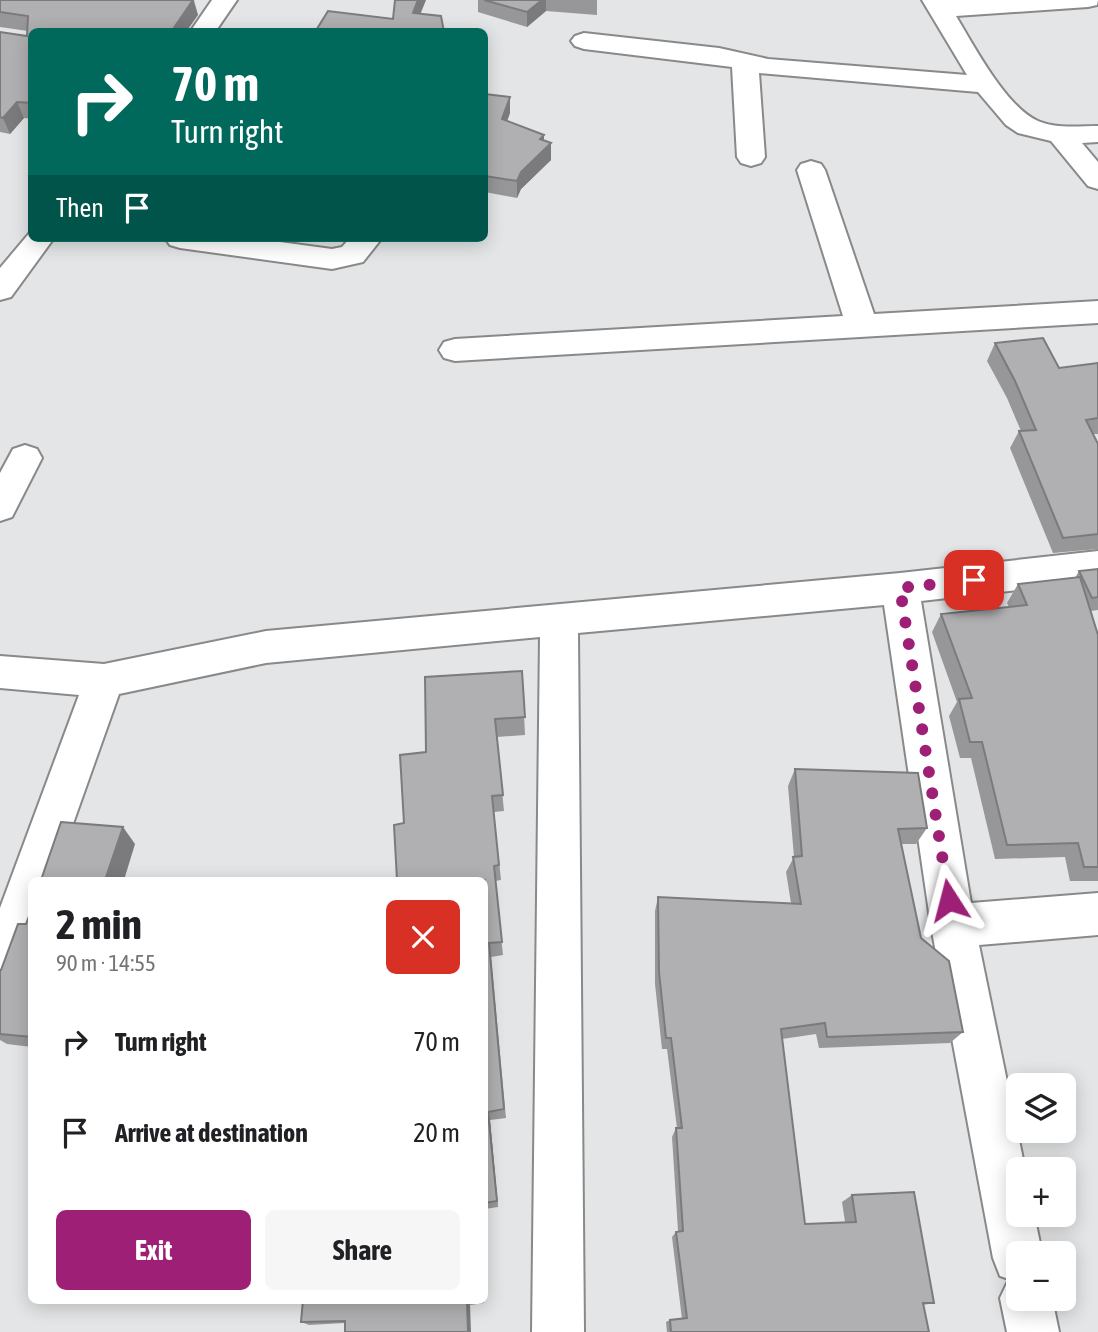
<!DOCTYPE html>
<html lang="en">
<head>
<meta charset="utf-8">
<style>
  body { margin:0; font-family:"Asap Condensed",sans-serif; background:#f6f6f6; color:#202124; height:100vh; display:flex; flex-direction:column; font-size:26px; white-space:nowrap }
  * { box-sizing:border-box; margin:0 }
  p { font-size:23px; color:#757577 }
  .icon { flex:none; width:38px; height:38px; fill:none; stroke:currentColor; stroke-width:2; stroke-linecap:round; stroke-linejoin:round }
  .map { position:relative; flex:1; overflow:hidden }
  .panel { position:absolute; left:28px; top:877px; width:460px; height:427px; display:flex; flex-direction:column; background:#fff; border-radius:10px; box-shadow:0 4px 18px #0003 }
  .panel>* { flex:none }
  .banner { position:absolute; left:28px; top:28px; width:460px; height:214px; border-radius:10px; box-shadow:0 4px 18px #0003; background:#00695c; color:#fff; overflow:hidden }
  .buttons { position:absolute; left:1006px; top:1073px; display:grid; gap:14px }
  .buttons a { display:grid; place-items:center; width:70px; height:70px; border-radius:10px; background:#fff; box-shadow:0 4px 18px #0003; font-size:35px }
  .pin { position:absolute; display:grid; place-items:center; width:60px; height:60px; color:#fff; margin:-30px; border-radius:14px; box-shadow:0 4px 10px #0006 }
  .me { position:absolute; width:77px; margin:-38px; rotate:351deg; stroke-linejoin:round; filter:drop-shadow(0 0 5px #0008) }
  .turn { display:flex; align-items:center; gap:24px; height:147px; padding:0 28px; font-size:32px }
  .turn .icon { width:91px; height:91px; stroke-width:2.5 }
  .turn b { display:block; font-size:49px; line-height:60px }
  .then { display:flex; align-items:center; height:66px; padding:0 28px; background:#0003; gap:14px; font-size:26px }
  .round { display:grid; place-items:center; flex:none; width:74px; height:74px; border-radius:10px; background:#f6f6f6 }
  .summary { display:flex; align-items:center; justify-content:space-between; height:119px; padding:0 28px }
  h1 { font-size:42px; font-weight:700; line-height:52px }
  .action { display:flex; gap:14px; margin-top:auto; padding:14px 28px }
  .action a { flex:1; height:80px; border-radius:10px; background:#9d2076; color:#fff; font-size:28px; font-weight:700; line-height:80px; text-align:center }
  .action a+a { background:#f6f6f6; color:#202124 }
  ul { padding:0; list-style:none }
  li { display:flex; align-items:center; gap:21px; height:91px; padding:0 28px }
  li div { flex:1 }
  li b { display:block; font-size:26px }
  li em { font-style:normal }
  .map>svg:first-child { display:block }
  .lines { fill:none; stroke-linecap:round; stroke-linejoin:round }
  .minor-casing { stroke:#89898a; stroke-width:4 }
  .minor { fill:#fff; fill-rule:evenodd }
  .wall { fill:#979799 }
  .shaded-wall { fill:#7b7b7d }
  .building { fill:#b0b0b2; stroke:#7b7b7d; stroke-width:2 }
  .route { stroke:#9d2076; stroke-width:12; stroke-dasharray:0 21.6 }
</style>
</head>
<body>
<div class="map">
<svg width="1098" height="1332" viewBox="0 0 1098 1332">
  <rect width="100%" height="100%" fill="#e4e5e6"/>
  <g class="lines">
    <defs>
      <g id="minor">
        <polygon points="212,0 237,0 215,32 190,32"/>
        <path d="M 922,0 L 1098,0 L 1097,5 L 1088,7 L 956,16 C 974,46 1006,107 1038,121 C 1056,129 1079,126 1098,126 L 1098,142 L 1082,143 L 1098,162 L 1098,189 L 1088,186 L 1051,141 L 1018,133 L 1006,125 L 978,92 L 759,73 L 765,157 L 761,163 L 751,166 L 741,163 L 737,157 L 732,67 L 584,49 L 575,46 L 571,41 L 575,36 L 584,33 L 719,48 L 768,59 L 967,75 Z"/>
        <polygon points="811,161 821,164 825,170 874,314 1098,301 1098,323 455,361 444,358 439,350 444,342 455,339 843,316 797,170 801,164"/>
        <polygon points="32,230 32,238 54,238 11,297 0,300 0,268"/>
        <polygon points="165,238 251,238 332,249 342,247 350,238 382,238 363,262 332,269 180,248 170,245"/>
        <polygon points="25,445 37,449 42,458 12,517 0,521 0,473 13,449"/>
        <polygon points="1098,551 1098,581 921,601 971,903 1098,893 1098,935 979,945 1025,1169 1018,1169 1018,1214 1034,1214 1042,1253 1018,1253 1018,1298 1052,1298 1059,1332 1007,1332 1000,1298 1009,1279 1000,1276 993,1258 931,926 884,605 578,633 584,1332 532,1332 540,637 266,663 119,694 53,880 32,880 32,941 16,982 0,988 0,908 79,695 0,688 0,656 104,664 266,631 900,573"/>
      </g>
    </defs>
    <use href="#minor" class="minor-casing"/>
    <use href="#minor" class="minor"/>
  </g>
  <g class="wall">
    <polygon points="0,0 194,0 198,15 32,32 32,119 24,118 10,134 0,132 0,32 27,36 28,31 0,27"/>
    <polygon points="478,0 597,0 597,15 546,11 527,27 478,12"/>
    <polygon points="485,94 510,113 507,121 544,135 544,141 551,160 521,189 517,198 485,192"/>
    <polygon points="995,343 1059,368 1098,363 1098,434 1093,434 1098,444 1098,549 1053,553 1010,448 1019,431 1021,431 1007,398 987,361"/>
    <polygon points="1098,569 1098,610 1091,611 1098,635 1098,881 1070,881 1065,857 995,859 971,758 960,758 949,716 957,702 932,632 941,614 1009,607 1007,603 1018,584 1075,578 1079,571"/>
    <polygon points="522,671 525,735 497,737 504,811 494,812 501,880 495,881 503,955 491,957 506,1118 490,1120 498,1207 485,1209 485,880 404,823 426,752"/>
    <polygon points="795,769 927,828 916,844 901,844 921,938 963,1032 950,1043 819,1048 816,1034 782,1039 805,1224 845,1222 842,1202 852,1195 934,1303 923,1305 929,1332 667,1332 666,1322 670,1320 682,1319 672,1237 676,1232 678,1231 672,1137 676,1128 677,1128 667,1049 662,1049 655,984 655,911 658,897 791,903 786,872 794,857 788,786"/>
    <polygon points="32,908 32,1047 7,1044 0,1040 0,970 1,970 26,924"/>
    <polygon points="303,1300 483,1300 484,1303 345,1323 309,1325 301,1322"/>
  </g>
  <g class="shaded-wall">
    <polygon points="193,0 198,15 186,32 171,32"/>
    <polygon points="418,0 426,0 414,30 413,13"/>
    <polygon points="542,0 546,0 546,11 527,27 527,12"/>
    <polygon points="510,97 510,113 502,135 502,119"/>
    <polygon points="17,102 24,118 10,134 3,118"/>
    <polygon points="544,135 544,150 551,143 551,160 521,189 517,198 517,181 540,139"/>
    <polygon points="123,827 135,844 124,880 105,880"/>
    <polygon points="488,1112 490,1120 498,1207 497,1201"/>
    <polygon points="467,1302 470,1305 471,1332 468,1332"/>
  </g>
  <g class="building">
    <polygon points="0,0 193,0 171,32 32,32 32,103 17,102 3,118 0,117 0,32 27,36 28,16 0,12"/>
    <polygon points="395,0 418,0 413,13 441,16 444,32 315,32 328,11 393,19"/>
    <polygon points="484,0 542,0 527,12"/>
    <polygon points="485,94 510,97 502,119 544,135 540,139 551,143 521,172 517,181 485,176"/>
    <polygon points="1043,338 1059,368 1098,363 1098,418 1086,420 1098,444 1098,534 1063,538 1019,431 1036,430 1015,381 995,343"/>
    <polygon points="1098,569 1098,597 1092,598 1079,571"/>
    <polygon points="1080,577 1098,635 1098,867 1084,867 1078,843 1007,845 982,742 970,742 959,699 972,698 941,614 1027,605 1018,584"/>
    <polygon points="522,671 525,717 495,719 503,795 492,796 499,865 494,866 502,942 489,943 504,1109 488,1112 497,1201 485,1203 485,880 397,880 394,825 404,823 400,755 426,752 425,677"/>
    <polygon points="795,769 918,773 927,828 898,829 921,938 949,961 963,1032 827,1037 825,1023 781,1029 805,1224 856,1222 852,1195 914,1192 934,1303 923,1303 929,1332 671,1332 670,1320 687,1318 676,1232 683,1231 676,1128 682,1128 671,1038 666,1038 659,972 658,897 801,904 793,857 802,856"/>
    <polygon points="61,822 123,827 105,880 41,880"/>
    <polygon points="32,908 32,1037 0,1034 0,970 1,970 18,924 26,924"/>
    <polygon points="303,1300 479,1300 467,1302 468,1332 345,1332 345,1321 301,1322"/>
  </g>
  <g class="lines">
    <polyline class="route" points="949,900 900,588 974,580"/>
  </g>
</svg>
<div class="buttons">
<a><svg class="icon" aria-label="layers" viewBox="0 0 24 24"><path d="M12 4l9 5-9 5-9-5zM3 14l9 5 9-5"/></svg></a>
<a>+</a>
<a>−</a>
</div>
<div class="pin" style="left:974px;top:580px;background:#d93025"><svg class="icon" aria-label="arrive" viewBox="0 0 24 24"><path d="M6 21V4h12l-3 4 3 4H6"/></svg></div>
<svg class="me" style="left:949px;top:900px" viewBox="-20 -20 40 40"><path d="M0-17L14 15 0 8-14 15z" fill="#9d2076" stroke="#fff" stroke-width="4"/></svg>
<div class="banner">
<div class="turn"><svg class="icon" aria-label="right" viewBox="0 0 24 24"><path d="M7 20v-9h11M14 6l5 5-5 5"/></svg><div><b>70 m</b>Turn right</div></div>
<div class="then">Then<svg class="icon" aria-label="arrive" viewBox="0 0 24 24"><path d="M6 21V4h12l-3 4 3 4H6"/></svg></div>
</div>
<section class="panel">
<div class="summary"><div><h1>2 min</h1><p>90 m · 14:55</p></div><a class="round" style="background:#d93025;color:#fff"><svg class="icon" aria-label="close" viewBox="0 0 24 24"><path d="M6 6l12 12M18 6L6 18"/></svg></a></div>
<ul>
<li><svg class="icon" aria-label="right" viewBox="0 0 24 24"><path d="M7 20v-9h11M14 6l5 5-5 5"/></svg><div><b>Turn right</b></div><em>70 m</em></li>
<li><svg class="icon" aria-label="arrive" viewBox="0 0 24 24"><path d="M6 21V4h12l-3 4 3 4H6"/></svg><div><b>Arrive at destination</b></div><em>20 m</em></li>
</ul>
<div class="action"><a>Exit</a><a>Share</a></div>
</section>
</div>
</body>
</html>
